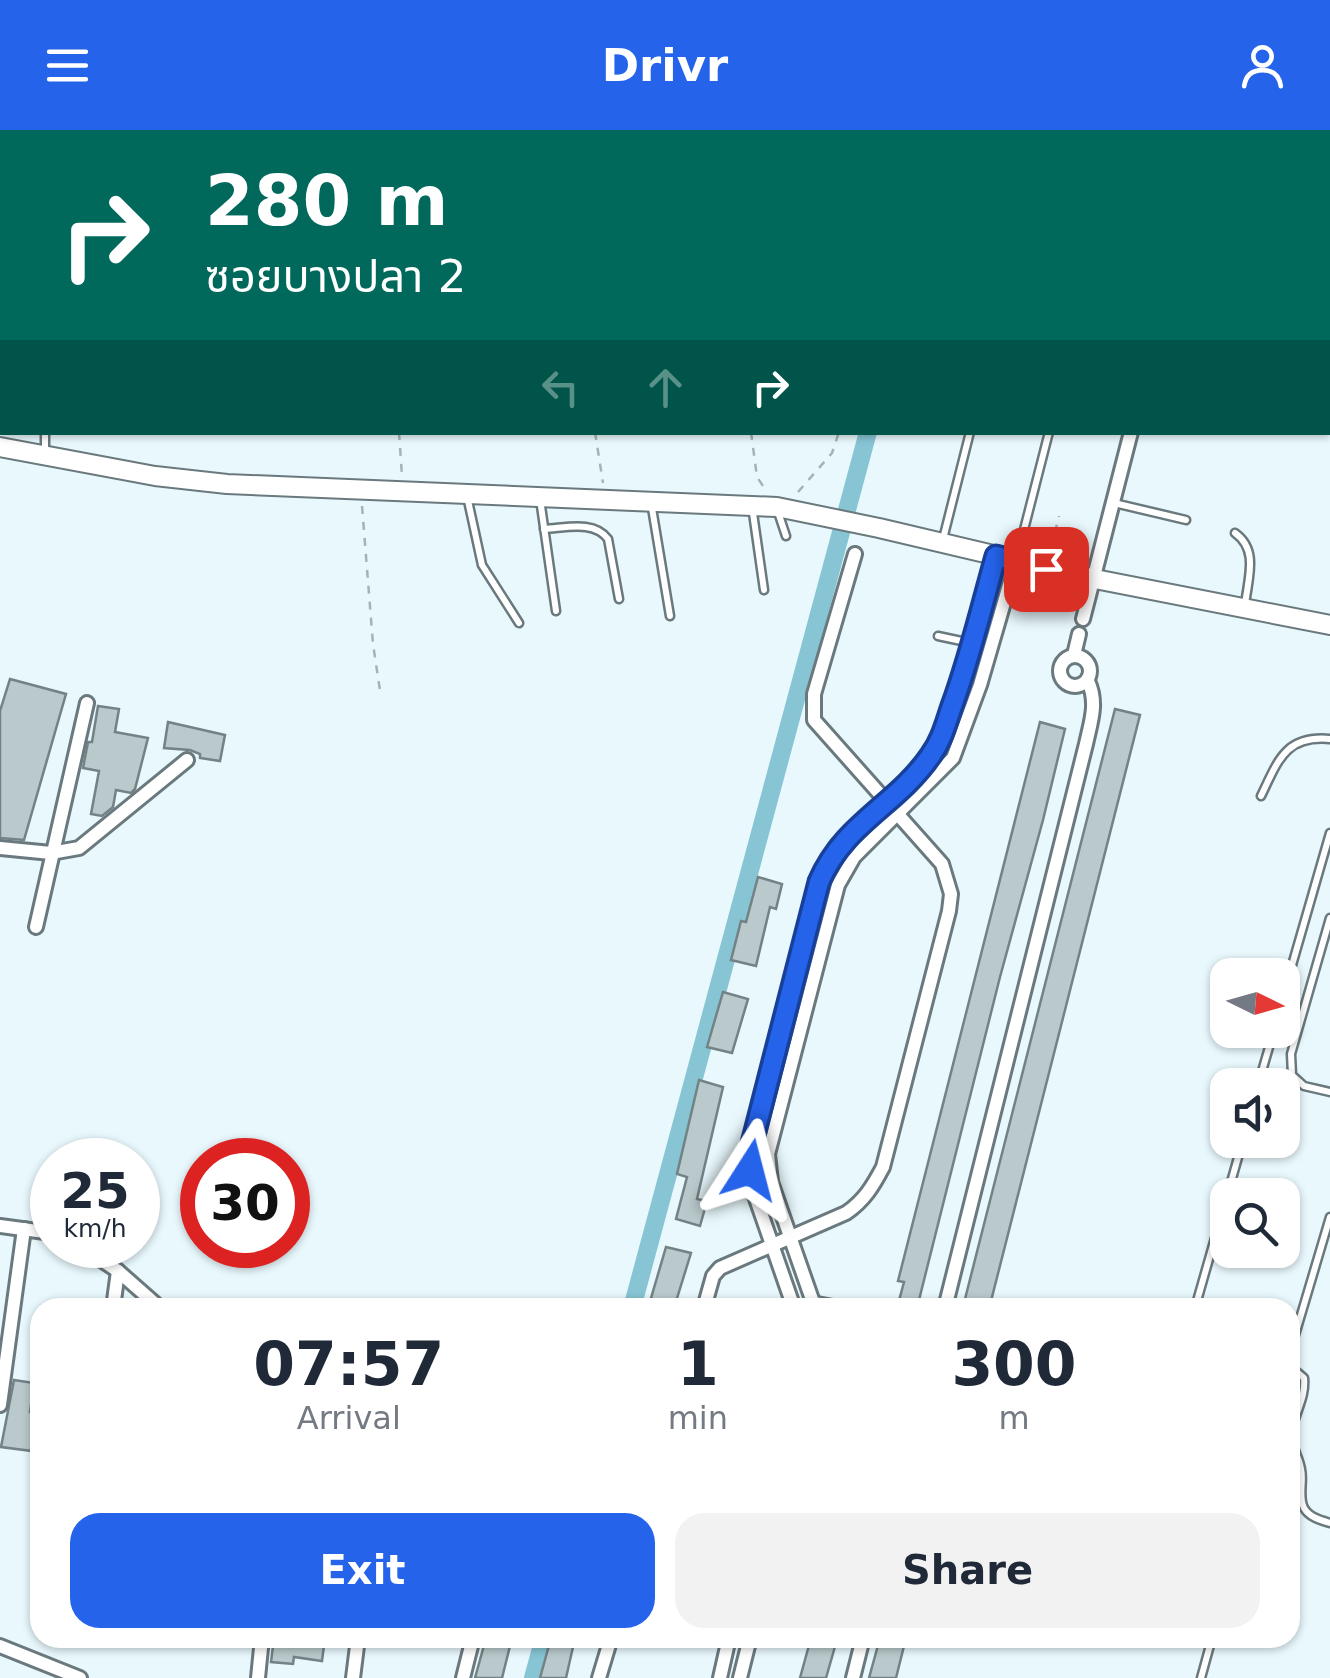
<!DOCTYPE html>
<html lang="en">
<head>
<meta charset="utf-8">
<style>
  body { margin:0; font-family:"DejaVu Sans","Noto Sans Thai",sans-serif; background:#f2f2f3; color:#1f2937; height:100vh; display:flex; flex-direction:column; font-size:38px; white-space:nowrap }
  * { box-sizing:border-box; margin:0 }
  p { font-size:32px; color:#747a83 }
  .icon { flex:none; width:55px; height:55px; fill:none; stroke:currentColor; stroke-width:2; stroke-linecap:round; stroke-linejoin:round }
  .map { position:relative; flex:1; overflow:hidden }
  .details { position:absolute; left:30px; top:1168px; width:1270px; height:350px; display:flex; flex-direction:column; background:#fff; border-radius:30px; box-shadow:0 2px 8px #0004 }
  .details>* { flex:none }
  .banner { position:absolute; left:0px; top:0px; width:1330px; height:305px; box-shadow:0 2px 8px #0004; background:#00695c; color:#fff; overflow:hidden }
  .needle { width:65px; rotate:95deg }
  .tools { position:absolute; left:1210px; top:828px; display:grid; gap:20px }
  .tools a { display:grid; place-items:center; width:90px; height:90px; border-radius:20px; background:#fff; box-shadow:0 2px 8px #0004; font-size:50px }
  .speed { position:absolute; left:30px; top:1008px; display:flex; gap:20px; font-size:50px; font-weight:700; text-align:center }
  .speed>* { display:grid; place-content:center; width:130px; height:130px; border-radius:50%; background:#fff; box-shadow:0 2px 8px #0004; line-height:1 }
  .speed small { font-size:25px; font-weight:400 }
  .speed .limit { border:15px solid #d22; background:#fff; color:#111 }
  .pin { position:absolute; display:grid; place-items:center; width:85px; height:85px; color:#fff; margin:-42px; border-radius:20px; box-shadow:0 5px 15px #0006 }
  .me { position:absolute; width:110px; margin:-55px; rotate:9deg; stroke-linejoin:round; filter:drop-shadow(0 0 8px #0008) }
  .turn { display:flex; align-items:center; gap:35px; height:210px; padding:0 40px; font-size:45px }
  .turn .icon { width:130px; height:130px; stroke-width:2.5 }
  .turn b { display:block; font-size:70px; line-height:85px }
  .lanes { display:flex; align-items:center; height:95px; padding:0 40px; background:#0003; justify-content:center; gap:50px; direction:ltr }
  .lanes .off { opacity:.35 }
  .eta { display:flex; justify-content:space-evenly; align-items:center; height:170px; text-align:center }
  .eta b { font-size:60px; font-weight:700; line-height:70px }
  .cta { display:flex; gap:20px; margin-top:auto; padding:20px 40px }
  .cta a { flex:1; height:115px; border-radius:30px; background:#2563eb; color:#fff; font-size:40px; font-weight:700; line-height:115px; text-align:center }
  .cta a+a { background:#f2f2f3; color:#1f2937 }
  header { display:flex; justify-content:space-between; align-items:center; height:130px; padding:0 40px; background:#2563eb; color:#fff; font-size:45px; font-weight:700 }
  .map>svg:first-child { display:block }
  .lines { fill:none; stroke-linecap:round; stroke-linejoin:round }
  .canal { stroke:#87c5d4; stroke-width:18 }
  .building { fill:#b9c9cc; stroke:#738285; stroke-width:2.5 }
  .lane-casing { stroke:#6a797d; stroke-width:11 }
  .street-casing { stroke:#6a797d; stroke-width:18 }
  .secondary-casing { stroke:#6a797d; stroke-width:22 }
  .path { stroke:#a6b2b6; stroke-width:2.5; stroke-dasharray:8 8; stroke-linecap:butt }
  .lane { stroke:#fff; stroke-width:6 }
  .street { stroke:#fff; stroke-width:12 }
  .secondary { stroke:#fff; stroke-width:18 }
  .route-casing { stroke:#184099; stroke-width:25 }
  .route { stroke:#2563eb; stroke-width:18 }
</style>
</head>
<body>
<header><svg class="icon" aria-label="menu" viewBox="0 0 24 24"><path d="M4 6h16M4 12h16M4 18h16"/></svg>Drivr<svg class="icon" aria-label="person" viewBox="0 0 24 24"><circle cx="12" cy="8" r="4"/><path d="M4 21q1-7 8-7t8 7"/></svg></header>
<div class="map">
<svg width="1330" height="1548" viewBox="0 0 1330 1548">
  <rect width="100%" height="100%" fill="#e8f8fd"/>
  <g class="lines">
    <g class="canal">
      <polyline points="1041,0 1045,2"/>
      <polyline points="948,2 949,0"/>
      <polyline points="1143,2 1146,0"/>
      <polyline points="632,1178 868,302"/>
      <polyline points="533,1548 544,1508"/>
    </g>
  </g>
  <g class="building">
    <polygon points="10,549 66,564 24,710 0,708 0,581"/>
    <polygon points="98,576 119,579 115,602 148,608 135,659 131,663 116,660 113,677 102,686 91,684 99,641 83,638 88,612 92,612"/>
    <polygon points="1115,579 1140,585 990,1175 965,1169"/>
    <polygon points="168,592 225,605 220,631 200,628 200,624 190,620 164,618"/>
    <polygon points="1040,592 1065,599 1043,690 1000,847 917,1178 897,1178 904,1152 898,1151"/>
    <polygon points="758,747 782,754 776,779 770,777 756,836 731,830 741,791 746,792"/>
    <polygon points="723,862 748,869 732,923 707,917"/>
    <polygon points="699,950 723,957 697,1069 707,1071 700,1096 676,1089 687,1047 677,1044"/>
    <polygon points="666,1117 691,1123 674,1178 657,1178 649,1175"/>
    <polygon points="14,1250 34,1253 30,1282 40,1283 40,1322 1,1317"/>
    <polygon points="274,1508 303,1510 303,1508 325,1508 322,1531 294,1527 293,1534 271,1532"/>
    <polygon points="486,1508 512,1508 502,1548 475,1548"/>
    <polygon points="551,1508 575,1508 566,1548 540,1548"/>
    <polygon points="811,1508 836,1513 826,1548 800,1548"/>
    <polygon points="880,1508 906,1508 896,1548 869,1548"/>
  </g>
  <g class="lines">
    <defs>
      <g id="lane">
        <polyline points="43,2 43,0"/>
        <polyline points="1249,2 1250,0"/>
        <polyline points="0,85 2,85"/>
        <polyline points="1328,171 1330,172"/>
        <polyline points="45,302 45,321"/>
        <polyline points="467,366 482,435 519,493"/>
        <polyline points="540,369 556,481"/>
        <polyline points="651,372 670,486"/>
        <polyline points="1114,373 1186,390"/>
        <polyline points="752,376 764,460"/>
        <polyline points="777,379 786,406"/>
        <path d="M 544,399 C 566,398 594,390 608,409 L 619,469"/>
        <path d="M 1235,403 C 1259,420 1248,448 1245,475"/>
        <polyline points="942,413 970,302"/>
        <polyline points="1017,427 1049,302"/>
        <polyline points="938,506 971,513"/>
        <path d="M 1261,666 C 1278,631 1285,605 1330,609"/>
        <polyline points="1330,788 1291,924 1292,945 1304,956 1330,962"/>
        <polyline points="1282,870 1330,703"/>
        <polyline points="1258,955 1274,900"/>
        <polyline points="814,1170 856,1178"/>
        <polyline points="1195,1178 1243,1010"/>
        <polyline points="1290,1222 1330,1087"/>
        <path d="M 1290,1236 L 1304,1248 C 1306,1268 1295,1282 1292,1301 C 1290,1315 1299,1326 1301,1339 C 1304,1351 1298,1367 1304,1378 C 1309,1387 1320,1390 1330,1393"/>
        <polyline points="1201,1548 1212,1508"/>
      </g>
      <g id="street">
        <polyline points="1208,2 1208,0"/>
        <polyline points="1083,489 1131,302"/>
        <polyline points="1074,525 1079,504"/>
        <circle cx="1075" cy="541" r="15"/>
        <polyline points="0,718 51,723 79,718 187,630"/>
        <polyline points="36,797 87,573"/>
        <polyline points="0,1096 52,1103"/>
        <polyline points="79,1115 118,1141 160,1178"/>
        <polyline points="113,1178 118,1141"/>
        <path d="M 704,1178 L 713,1146 L 720,1138 L 846,1083 C 864,1071 873,1056 883,1037 L 949,781 L 951,764 L 942,734 L 814,590 L 814,564 L 855,424"/>
        <polyline points="794,1178 753,1060 750,1021 819,752 838,714 919,642 940,612 996,426"/>
        <polyline points="815,1178 771,1052 768,1024 838,755 854,727 953,628 980,555 1016,431"/>
        <path d="M 945,1178 L 1086,614 C 1091,591 1098,573 1088,551"/>
        <polyline points="0,1275 24,1099"/>
        <polyline points="0,1516 80,1548"/>
        <polyline points="258,1548 262,1508"/>
        <polyline points="353,1548 358,1508"/>
        <polyline points="463,1548 473,1508"/>
        <polyline points="599,1548 611,1508"/>
        <polyline points="720,1548 729,1508"/>
        <polyline points="740,1548 750,1508"/>
        <polyline points="853,1548 863,1508"/>
      </g>
      <polyline id="secondary" points="0,317 155,346 227,354 777,377 879,398 1095,449 1330,495"/>
    </defs>
    <use href="#lane" class="lane-casing"/>
    <use href="#street" class="street-casing"/>
    <use href="#secondary" class="secondary-casing"/>
    <g class="path">
      <polyline points="354,0 355,2"/>
      <polyline points="706,0 706,2"/>
      <polyline points="897,0 898,2"/>
      <polyline points="1057,0 1065,2"/>
      <polyline points="1124,2 1130,0"/>
      <polyline points="399,302 402,346"/>
      <polyline points="595,302 603,353"/>
      <polyline points="751,302 757,347 765,359"/>
      <polyline points="798,362 832,323 839,302"/>
      <polyline points="362,376 373,514 381,567"/>
      <polyline points="1051,418 1059,386"/>
    </g>
    <use href="#lane" class="lane"/>
    <use href="#street" class="street"/>
    <use href="#secondary" class="secondary"/>
  </g>
  <g class="lines">
    <defs>
      <path id="route" d="M 750,1040 L 750,1021 L 819,752 C 844,693 897,675 931,625 C 942,610 946,593 952,576 C 970,527 982,476 996,426 L 1046,439"/>
    </defs>
    <use href="#route" class="route-casing"/>
    <use href="#route" class="route"/>
  </g>
</svg>
<div class="tools">
<a><svg class="needle" viewBox="-14 -14 28 28"><path d="M0-13l5 13h-10z" fill="#e53935"/><path d="M0 13l5-13h-10z" fill="#747a83"/></svg></a>
<a><svg class="icon" aria-label="sound" viewBox="0 0 24 24"><path d="M4 9h4l5-4v14l-5-4H4zM17 9q2 3 0 6"/></svg></a>
<a><svg class="icon" aria-label="search" viewBox="0 0 24 24"><circle cx="10" cy="10" r="6"/><path d="M15 15l6 6"/></svg></a>
</div>
<div class="speed"><div>25<small>km/h</small></div><div class="limit">30</div></div>
<div class="pin" style="left:1046px;top:439px;background:#d93025"><svg class="icon" aria-label="arrive" viewBox="0 0 24 24"><path d="M6 21V4h12l-3 4 3 4H6"/></svg></div>
<svg class="me" style="left:750px;top:1040px" viewBox="-20 -20 40 40"><path d="M0-17L14 15 0 8-14 15z" fill="#2563eb" stroke="#fff" stroke-width="4"/></svg>
<div class="banner">
<div class="turn"><svg class="icon" aria-label="right" viewBox="0 0 24 24"><path d="M7 20v-9h11M14 6l5 5-5 5"/></svg><div><b>280 m</b>ซอยบางปลา 2</div></div>
<div class="lanes"><svg class="icon off" aria-label="left" viewBox="0 0 24 24"><path d="M17 20v-9H6M10 6l-5 5 5 5"/></svg><svg class="icon off" aria-label="ahead" viewBox="0 0 24 24"><path d="M12 20V5M6 11l6-6 6 6"/></svg><svg class="icon" aria-label="right" viewBox="0 0 24 24"><path d="M7 20v-9h11M14 6l5 5-5 5"/></svg></div>
</div>
<section class="details">
<div class="eta">
<div><b>07:57</b><p>Arrival</p></div>
<div><b>1</b><p>min</p></div>
<div><b>300</b><p>m</p></div>
</div>
<div class="cta"><a>Exit</a><a>Share</a></div>
</section>
</div>
</body>
</html>
